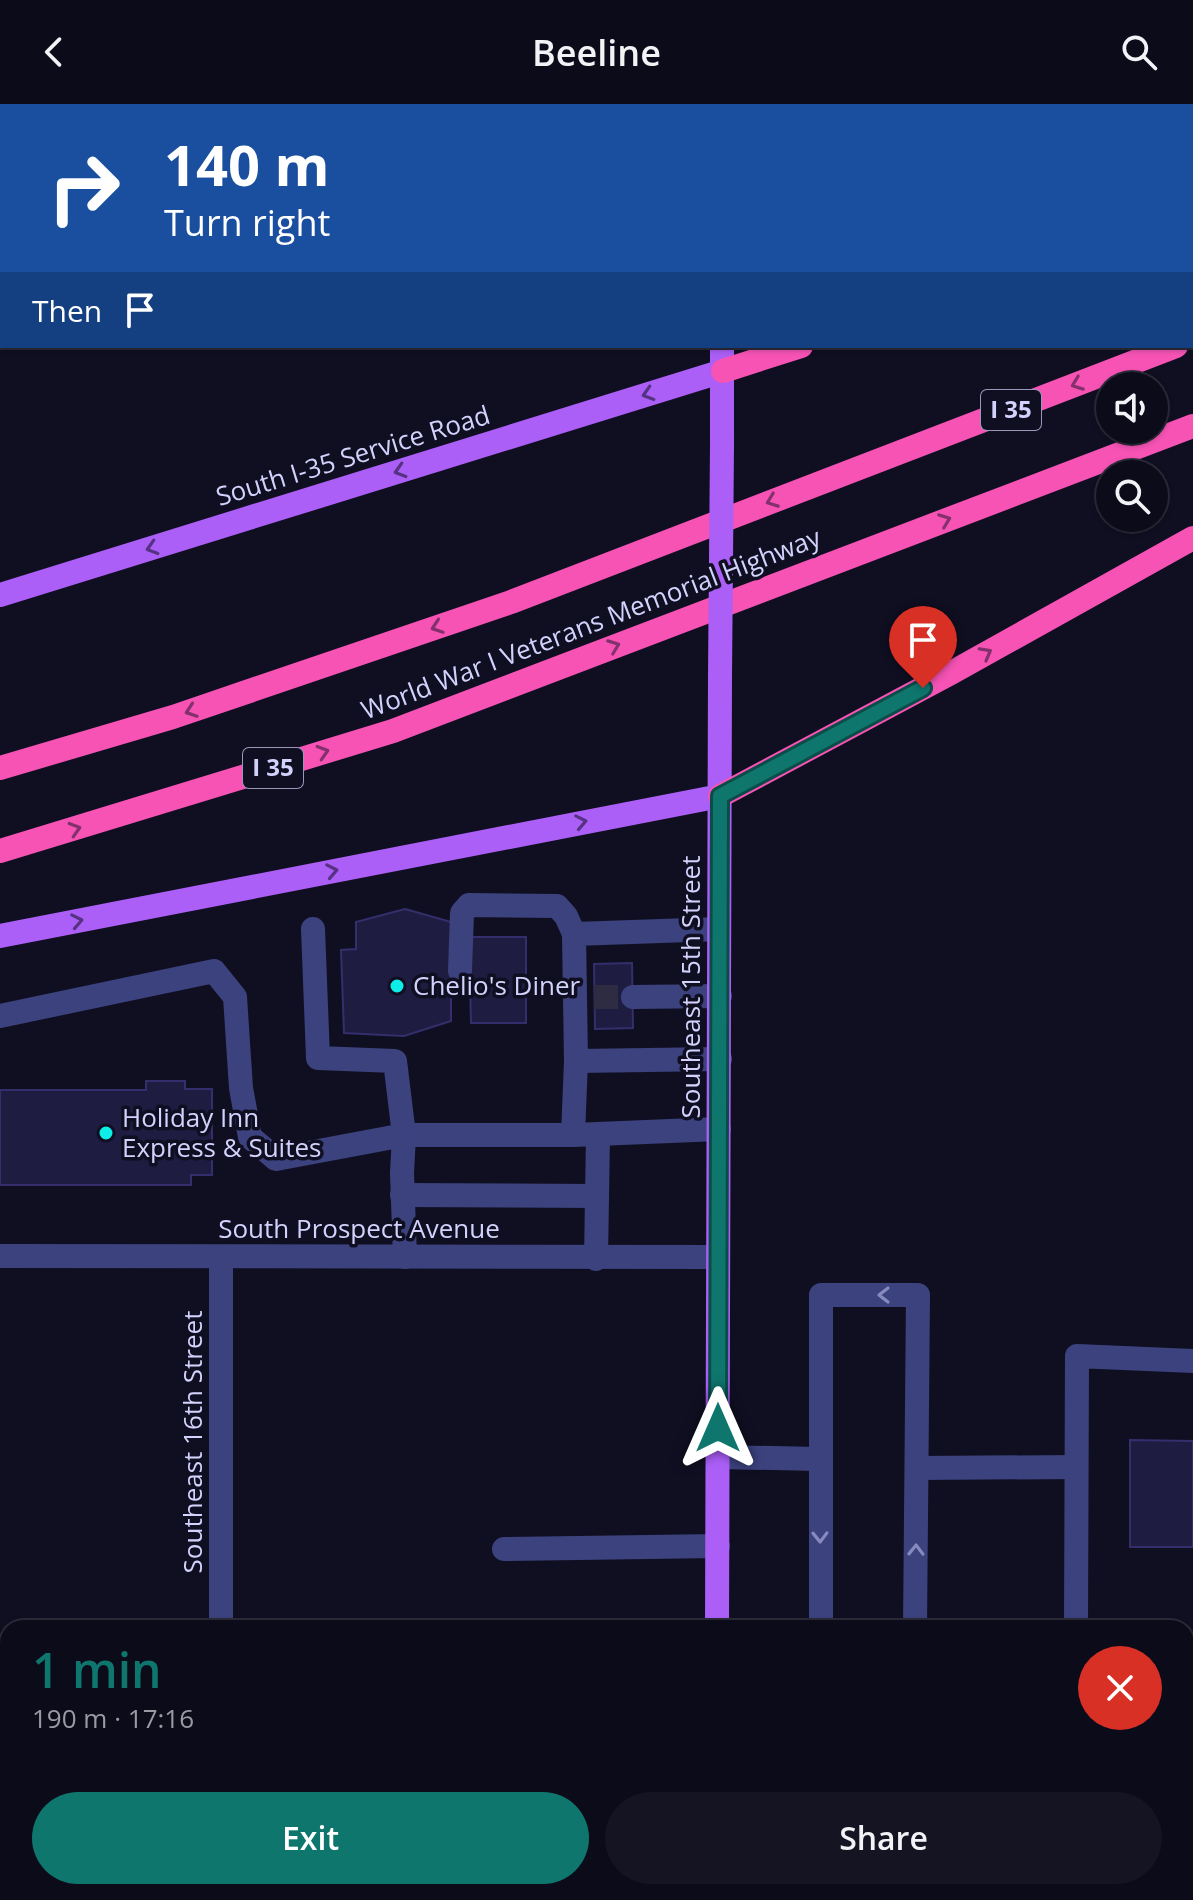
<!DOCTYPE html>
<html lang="en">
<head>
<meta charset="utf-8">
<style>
  body { margin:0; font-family:"Open Sans",sans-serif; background:#151423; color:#f1f3f6; height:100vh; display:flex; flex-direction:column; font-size:30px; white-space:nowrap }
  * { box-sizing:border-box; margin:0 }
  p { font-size:26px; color:#9a9ba2 }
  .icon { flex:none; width:44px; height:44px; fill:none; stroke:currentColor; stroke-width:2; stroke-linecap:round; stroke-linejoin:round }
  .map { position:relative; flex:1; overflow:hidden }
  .details { position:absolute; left:0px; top:1516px; width:1194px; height:280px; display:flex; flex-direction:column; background:#0c0b1a; border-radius:24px 24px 0 0; box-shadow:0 2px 6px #0004,0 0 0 2px #2c2b39 }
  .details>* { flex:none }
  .hud { position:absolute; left:0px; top:0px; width:1194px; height:244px; box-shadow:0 2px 6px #0004,0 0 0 2px #2c2b39; background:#1a4fa0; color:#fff; overflow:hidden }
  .controls { position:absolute; left:1096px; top:268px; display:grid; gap:16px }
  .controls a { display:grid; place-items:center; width:72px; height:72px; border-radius:50%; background:#0c0b1a; box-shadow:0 2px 6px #0004,0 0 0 2px #2c2b39; font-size:40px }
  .pin { position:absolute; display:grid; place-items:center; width:68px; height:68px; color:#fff; margin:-82px -34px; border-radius:50% 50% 50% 0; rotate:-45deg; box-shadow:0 0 8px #0007 }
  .pin .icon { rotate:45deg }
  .me { position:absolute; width:88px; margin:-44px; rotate:0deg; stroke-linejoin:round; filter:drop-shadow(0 0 6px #0008) }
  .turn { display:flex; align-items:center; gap:28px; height:168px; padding:0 32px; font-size:36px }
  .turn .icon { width:104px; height:104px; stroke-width:2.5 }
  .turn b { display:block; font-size:56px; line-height:68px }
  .then { display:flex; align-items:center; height:76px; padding:0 32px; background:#0003; gap:16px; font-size:30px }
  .round { display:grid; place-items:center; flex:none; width:84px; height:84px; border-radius:42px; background:#151423 }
  .overview { display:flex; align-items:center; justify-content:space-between; height:136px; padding:0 32px }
  h1 { font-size:48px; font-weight:600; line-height:60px; color:#0f766e }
  .button { display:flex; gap:16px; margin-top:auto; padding:16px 32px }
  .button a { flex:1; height:92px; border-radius:48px; background:#0f766e; color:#fff; font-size:32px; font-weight:600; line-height:92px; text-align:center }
  .button a+a { background:#151423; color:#f1f3f6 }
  header { display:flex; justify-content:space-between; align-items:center; height:104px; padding:0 32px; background:#0c0b1a; font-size:36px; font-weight:600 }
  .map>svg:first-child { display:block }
  .building { fill:#1f1c42; stroke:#342f6c; stroke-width:2 }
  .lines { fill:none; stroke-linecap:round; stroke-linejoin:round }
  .minor-tunnel { stroke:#2d2c43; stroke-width:24; stroke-dasharray:24 12; stroke-linecap:butt }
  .minor { stroke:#3c427e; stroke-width:24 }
  .major { stroke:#ab5ff7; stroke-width:24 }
  .highway { stroke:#f653b5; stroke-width:24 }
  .major-bridge { stroke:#ab5ff7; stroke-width:24 }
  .oneway { stroke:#83316c }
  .oneway2 { stroke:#563382 }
  .oneway3 { stroke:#878abe }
  .route-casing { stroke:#0a4d48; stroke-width:20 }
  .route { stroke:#0f766e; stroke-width:14 }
  .poi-dot { fill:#0deee9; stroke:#100f22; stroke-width:3 }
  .labels { text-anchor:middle; stroke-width:7; stroke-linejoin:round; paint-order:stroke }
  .shield { fill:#100f22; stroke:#9898bb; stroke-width:2 }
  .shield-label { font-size:24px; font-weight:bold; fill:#d2d2fd }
  .street-label { font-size:26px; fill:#d2d2fd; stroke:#100f22 }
  .poi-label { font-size:26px; fill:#d2d2fd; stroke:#100f22; text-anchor:start }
</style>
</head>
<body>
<header><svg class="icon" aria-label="back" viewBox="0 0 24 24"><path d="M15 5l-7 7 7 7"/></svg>Beeline<svg class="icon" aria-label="search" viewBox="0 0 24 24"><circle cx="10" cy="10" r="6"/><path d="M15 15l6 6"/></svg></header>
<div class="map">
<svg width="1193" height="1796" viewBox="0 0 1193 1796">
  <rect width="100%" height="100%" fill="#100f22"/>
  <g class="building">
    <polygon points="405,805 451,818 451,917 404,932 344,929 341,846 356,845 356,818"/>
    <polygon points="469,833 526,833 526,919 471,919"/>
    <polygon points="632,859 633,924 595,925 594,860"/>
    <polygon points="146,977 185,977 185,985 212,985 212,1071 191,1071 191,1081 0,1081 0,986 146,986"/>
    <polygon points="1130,1336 1193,1337 1193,1443 1130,1443"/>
  </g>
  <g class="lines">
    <polyline class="minor-tunnel" points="594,893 633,893"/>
    <g class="minor">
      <polyline points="610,0 610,2"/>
      <polyline points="313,825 318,954 395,957 404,1031 573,1031 719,1025"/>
      <polyline points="719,825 574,830 576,957 720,955"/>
      <polyline points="460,867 462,809 469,801 557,802 566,812 574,830"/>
      <polyline points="633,893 720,892"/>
      <polyline points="0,912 214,867 235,893 241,984 250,1033 276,1055 404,1031 402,1069 405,1153"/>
      <polyline points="573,1031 576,957"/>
      <polyline points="402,1091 597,1092"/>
      <polyline points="0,1152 718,1153"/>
      <polyline points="221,1153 221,1524"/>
      <polyline points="596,1155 598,1031"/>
      <polyline points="718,1353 819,1355"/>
      <polyline points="917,1364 1076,1363"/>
      <polyline points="504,1445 718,1442"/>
      <polyline points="821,1524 821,1191 918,1191 915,1524"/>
      <polyline points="1076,1524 1077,1252 1193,1257"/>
      <polyline points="1186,1735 1193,1735"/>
      <polyline points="222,1788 222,1796"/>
      <polyline points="823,1788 823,1796"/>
      <polyline points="912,1796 912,1788"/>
      <polyline points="1020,1796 1020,1788"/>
    </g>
    <g class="major">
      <polyline points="722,0 722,2"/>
      <polyline points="722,342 722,242"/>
      <polyline points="0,491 723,267"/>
      <polyline points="0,832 720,692"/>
      <polyline points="717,1524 720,572"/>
      <polyline points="716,1796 716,1788"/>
    </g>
    <g class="highway">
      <polyline points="1192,117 1193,117"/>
      <polyline points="723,267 801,242"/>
      <polyline points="0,664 173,613 511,498 1176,242"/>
      <polyline points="720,692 951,569 1193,434"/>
      <polyline points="0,747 393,627 1193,322"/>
    </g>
    <polyline class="major-bridge" points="720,572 722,342"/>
  </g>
  <defs><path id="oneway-chevron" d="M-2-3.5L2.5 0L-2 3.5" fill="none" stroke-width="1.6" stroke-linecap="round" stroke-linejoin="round" transform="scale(2)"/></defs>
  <g class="oneway">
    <use href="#oneway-chevron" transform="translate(1077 280) rotate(159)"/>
    <use href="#oneway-chevron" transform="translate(772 397) rotate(159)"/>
    <use href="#oneway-chevron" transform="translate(945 416) rotate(-21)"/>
    <use href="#oneway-chevron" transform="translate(437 523) rotate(161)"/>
    <use href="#oneway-chevron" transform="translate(614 542) rotate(-21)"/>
    <use href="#oneway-chevron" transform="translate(986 549) rotate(-29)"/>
    <use href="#oneway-chevron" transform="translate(191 607) rotate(161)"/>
    <use href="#oneway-chevron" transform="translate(323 648) rotate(-17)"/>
    <use href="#oneway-chevron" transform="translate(75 725) rotate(-17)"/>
  </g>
  <g class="oneway2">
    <use href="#oneway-chevron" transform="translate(648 290) rotate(163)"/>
    <use href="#oneway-chevron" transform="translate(400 367) rotate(163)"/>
    <use href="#oneway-chevron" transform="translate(152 444) rotate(163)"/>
    <use href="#oneway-chevron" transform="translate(581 718) rotate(-11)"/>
    <use href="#oneway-chevron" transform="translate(332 767) rotate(-11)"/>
    <use href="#oneway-chevron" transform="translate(77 817) rotate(-11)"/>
  </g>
  <g class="oneway3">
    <use href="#oneway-chevron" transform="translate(884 1191) rotate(-180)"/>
    <use href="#oneway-chevron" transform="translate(820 1433) rotate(89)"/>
    <use href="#oneway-chevron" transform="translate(916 1446) rotate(-89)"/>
  </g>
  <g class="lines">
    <defs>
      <polyline id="route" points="718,1324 720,692 923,584"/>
    </defs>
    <use href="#route" class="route-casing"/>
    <use href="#route" class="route"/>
  </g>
  <g class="poi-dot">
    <circle cx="397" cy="882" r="8"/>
    <circle cx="106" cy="1029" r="8"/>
  </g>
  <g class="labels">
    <g class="shield">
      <rect x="981" y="286" width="60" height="40" rx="6"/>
      <rect x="243" y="644" width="60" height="40" rx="6"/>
    </g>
    <g class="shield-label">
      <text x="1011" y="314">I 35</text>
      <text x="273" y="672">I 35</text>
    </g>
    <g class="street-label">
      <text transform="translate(353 352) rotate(-17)" y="9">South I-35 Service Road</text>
      <text transform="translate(591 520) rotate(-21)" y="9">World War I Veterans Memorial Highway</text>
      <text transform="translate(691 883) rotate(-90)" y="9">Southeast 15th Street</text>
      <text x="359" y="1134">South Prospect Avenue</text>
      <text transform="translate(193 1338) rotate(-90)" y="9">Southeast 16th Street</text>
    </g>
    <g class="poi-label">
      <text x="413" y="891">Chelio's Diner</text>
      <text x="122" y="1023">Holiday Inn<tspan x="122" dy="30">Express &amp; Suites</tspan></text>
    </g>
  </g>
</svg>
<div class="controls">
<a><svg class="icon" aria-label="sound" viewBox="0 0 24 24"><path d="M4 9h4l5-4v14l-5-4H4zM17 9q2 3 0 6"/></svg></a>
<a><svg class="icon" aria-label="search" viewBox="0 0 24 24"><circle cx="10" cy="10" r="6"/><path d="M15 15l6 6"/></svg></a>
</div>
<div class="pin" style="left:923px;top:584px;background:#d93025"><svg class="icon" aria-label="arrive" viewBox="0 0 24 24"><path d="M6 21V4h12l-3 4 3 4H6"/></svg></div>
<svg class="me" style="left:718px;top:1324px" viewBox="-20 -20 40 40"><path d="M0-17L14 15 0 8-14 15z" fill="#0f766e" stroke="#fff" stroke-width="4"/></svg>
<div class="hud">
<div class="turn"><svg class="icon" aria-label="right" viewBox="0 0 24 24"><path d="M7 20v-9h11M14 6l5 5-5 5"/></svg><div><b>140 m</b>Turn right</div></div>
<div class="then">Then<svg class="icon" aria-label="arrive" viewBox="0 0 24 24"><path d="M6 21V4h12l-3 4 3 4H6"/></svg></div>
</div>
<section class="details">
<div class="overview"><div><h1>1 min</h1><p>190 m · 17:16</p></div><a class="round" style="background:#d93025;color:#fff"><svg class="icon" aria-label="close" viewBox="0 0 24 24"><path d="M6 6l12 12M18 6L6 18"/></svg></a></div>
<div class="button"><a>Exit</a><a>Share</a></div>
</section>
</div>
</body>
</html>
